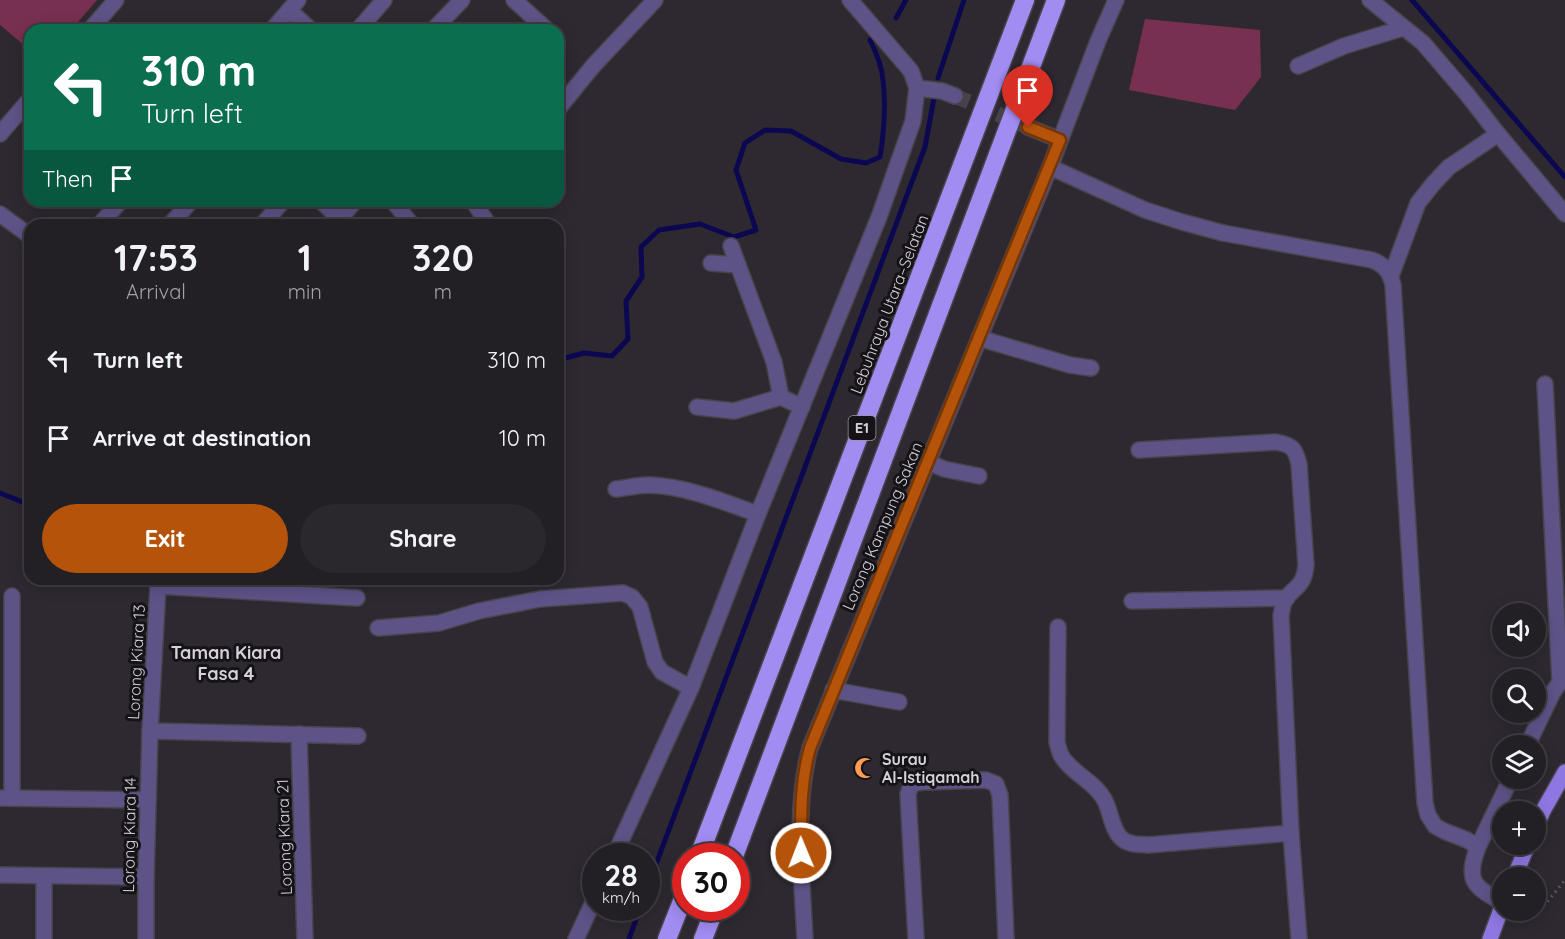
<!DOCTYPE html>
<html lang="en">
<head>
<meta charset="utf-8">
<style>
  body { margin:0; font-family:Quicksand,sans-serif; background:#2a272d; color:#f1f3f6; height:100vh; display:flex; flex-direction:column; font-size:22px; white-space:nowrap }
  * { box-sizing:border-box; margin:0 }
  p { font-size:20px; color:#a2a2a7 }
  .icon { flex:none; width:33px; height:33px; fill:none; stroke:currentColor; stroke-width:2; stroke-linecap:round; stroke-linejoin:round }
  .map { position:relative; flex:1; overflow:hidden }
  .panel { position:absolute; left:24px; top:219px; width:540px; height:366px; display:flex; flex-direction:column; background:#221f25; border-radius:18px; box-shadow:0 3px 15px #0003,0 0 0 2px #3f3d42 }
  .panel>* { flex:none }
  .guide { position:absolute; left:24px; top:24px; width:540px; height:183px; border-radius:18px; box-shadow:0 3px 15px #0003,0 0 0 2px #3f3d42; background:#0b6e4f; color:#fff; overflow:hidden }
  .controls { position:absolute; left:1492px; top:603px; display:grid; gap:12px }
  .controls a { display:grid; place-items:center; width:54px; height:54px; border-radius:50%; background:#221f25; box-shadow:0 3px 15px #0003,0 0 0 2px #3f3d42; font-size:30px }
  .speed { position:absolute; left:582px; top:843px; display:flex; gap:12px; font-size:30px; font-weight:700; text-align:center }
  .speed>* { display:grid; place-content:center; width:78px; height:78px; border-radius:50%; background:#221f25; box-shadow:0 3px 15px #0003,0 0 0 2px #3f3d42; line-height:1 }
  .speed small { font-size:15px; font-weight:400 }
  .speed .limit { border:9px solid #d22; background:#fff; color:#111 }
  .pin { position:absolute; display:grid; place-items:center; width:51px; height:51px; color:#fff; margin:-62px -26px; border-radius:50% 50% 50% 0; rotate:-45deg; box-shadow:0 0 6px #0007 }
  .pin .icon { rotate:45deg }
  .me { position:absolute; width:66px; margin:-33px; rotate:359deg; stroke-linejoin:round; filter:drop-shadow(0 0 4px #0008) }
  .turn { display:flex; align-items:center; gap:21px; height:126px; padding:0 18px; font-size:27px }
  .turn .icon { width:78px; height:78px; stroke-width:2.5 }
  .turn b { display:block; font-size:42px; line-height:51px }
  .then { display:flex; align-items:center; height:57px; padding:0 18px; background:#0003; gap:12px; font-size:22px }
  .eta { display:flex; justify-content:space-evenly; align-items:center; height:102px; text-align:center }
  .eta b { font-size:36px; font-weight:700; line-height:42px }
  .primary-button { display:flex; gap:12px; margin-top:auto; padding:12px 18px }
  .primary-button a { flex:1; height:69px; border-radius:36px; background:#b45309; color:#fff; font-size:24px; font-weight:700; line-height:69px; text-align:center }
  .primary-button a+a { background:#2a272d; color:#f1f3f6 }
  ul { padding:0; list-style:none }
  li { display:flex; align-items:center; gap:18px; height:78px; padding:0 18px }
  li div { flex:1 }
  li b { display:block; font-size:22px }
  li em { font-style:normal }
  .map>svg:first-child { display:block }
  .green { fill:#783051 }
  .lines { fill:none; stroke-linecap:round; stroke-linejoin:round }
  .stream { stroke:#0b0851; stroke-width:5 }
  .minor-tunnel { stroke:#47424a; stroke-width:15; stroke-dasharray:15 8; stroke-linecap:butt }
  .minor-casing { stroke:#49444c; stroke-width:18 }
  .major-casing { stroke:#49444c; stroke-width:18 }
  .highway-casing { stroke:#49444c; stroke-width:21 }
  .path { stroke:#635f66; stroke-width:3; stroke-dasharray:1.5 4.5; stroke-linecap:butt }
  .minor { stroke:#5d5387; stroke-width:15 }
  .major { stroke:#8f77e2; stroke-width:15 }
  .highway { stroke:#a18cf2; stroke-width:18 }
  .route-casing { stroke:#753606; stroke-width:15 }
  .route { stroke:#b45309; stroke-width:10 }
  .labels { text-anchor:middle; stroke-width:6; stroke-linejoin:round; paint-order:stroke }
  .shield { fill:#151317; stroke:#9b989d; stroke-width:1.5 }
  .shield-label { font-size:15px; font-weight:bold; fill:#d4d1d7 }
  .street-label { font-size:16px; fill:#d4d1d7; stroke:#151317 }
  .poi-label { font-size:16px; font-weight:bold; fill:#d4d1d7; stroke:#151317; text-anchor:start }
  .neighbourhood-label { font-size:18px; font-weight:bold; fill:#d4d1d7; stroke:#151317 }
</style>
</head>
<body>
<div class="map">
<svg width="1565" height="939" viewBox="0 0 1565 939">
  <rect width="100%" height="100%" fill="#2e2931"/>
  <g class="green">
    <polygon points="0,0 97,0 71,30 30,30 30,50 0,25"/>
    <polygon points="1145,19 1260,30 1261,77 1235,110 1129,90"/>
  </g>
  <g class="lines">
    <g class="stream">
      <polyline points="1412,0 1565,177"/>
      <polyline points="896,18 906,0"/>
      <polyline points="938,78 964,0"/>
      <path d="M 558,360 L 584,353 L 612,356 L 628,339 L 626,301 L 642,277 L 641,247 L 659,230 L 700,224 L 734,237 L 756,230 L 736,170 L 745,143 L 765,130 L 791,131 L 841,159 L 866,163 L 880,157 C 884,132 886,106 883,80 C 882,67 876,52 870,40"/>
      <polyline points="0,493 30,505"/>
      <polyline points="646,891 925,147 934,98"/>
      <polyline points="629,939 640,908"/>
    </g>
    <polyline class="minor-tunnel" points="955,96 1028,127"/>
    <defs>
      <g id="minor">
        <polyline points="514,0 545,28"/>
        <polyline points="1370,0 1423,43 1466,93 1498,134 1565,214"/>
        <polyline points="289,10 311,30"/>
        <polyline points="90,30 116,0"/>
        <polyline points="272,30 298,0"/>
        <polyline points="358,30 384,0"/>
        <polyline points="433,30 462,0"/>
        <polyline points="1298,66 1344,46 1403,28"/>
        <polyline points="917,88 942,91 955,96"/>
        <polyline points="558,109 593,66 655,0"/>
        <polyline points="1028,127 1060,140"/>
        <polyline points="0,134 30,99"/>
        <path d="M 1050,167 L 1145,210 L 1182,222 L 1223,233 L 1372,260 C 1385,265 1390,272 1393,285 L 1425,803 L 1428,815 L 1435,826 L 1444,831 L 1467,840 L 1478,847"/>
        <polyline points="321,201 340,219 344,225"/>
        <polyline points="393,201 412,225"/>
        <polyline points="473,201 489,225"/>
        <polyline points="0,214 30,236"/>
        <polyline points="340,219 355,201"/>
        <polyline points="99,225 121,201"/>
        <polyline points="170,225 191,201"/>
        <polyline points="262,225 283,201"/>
        <polyline points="731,246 774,362 781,397 802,407"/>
        <polyline points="711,263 738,265"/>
        <polyline points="1391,276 1418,203 1433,184 1449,167 1498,134"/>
        <polyline points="979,338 1070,365 1091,368"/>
        <polyline points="1545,384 1560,682"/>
        <polyline points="697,407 734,411 781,397"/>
        <path d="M 1139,450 L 1276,442 C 1292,445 1295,448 1299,464 L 1306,565 C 1304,591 1289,587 1283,605 C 1282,608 1282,612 1281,615 L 1291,833 L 1299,939"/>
        <polyline points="928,462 944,469 979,476"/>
        <path d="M 616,489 C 626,488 638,485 649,485 C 686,486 723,502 758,514"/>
        <polyline points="357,598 158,586 150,731 358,736"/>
        <polyline points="1132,601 1287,598"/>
        <path d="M 1058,627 L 1057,742 C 1058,746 1059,751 1061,755 C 1071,773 1094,781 1104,799 C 1111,811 1111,828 1121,838 C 1128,845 1138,844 1148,845 L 1291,833"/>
        <polyline points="378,628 439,623 479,611 540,599 623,593 632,597 640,607 655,662 662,672 691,688"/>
        <polyline points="833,690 899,702"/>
        <polyline points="299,734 305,939"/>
        <polyline points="1527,746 1553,692 1560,682 1565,681"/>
        <polyline points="0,798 148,800"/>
        <polyline points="12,798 12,596"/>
        <polyline points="614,856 691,688 758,514 879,217 913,121 917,88 911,71 850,0"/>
        <polyline points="0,875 146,877"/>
        <path d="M 1503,903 C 1474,887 1465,881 1478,847 L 1511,778"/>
        <polyline points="44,939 44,876"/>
        <polyline points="146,939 146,877 150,731"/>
        <polyline points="576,939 596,896"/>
        <path d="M 805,939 C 802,878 794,807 810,748 L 1050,167 L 1098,41 L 1116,0"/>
        <path d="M 916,939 L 908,794 C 911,784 913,783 923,782 L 986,780 L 996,784 L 1000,795 L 1006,939"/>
      </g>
      <g id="major">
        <polyline points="1536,826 1544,809 1565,772"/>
        <polyline points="1514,878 1528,844"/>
        <polyline points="1490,939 1503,904"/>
      </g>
      <g id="highway">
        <polyline points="699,856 1025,0"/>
        <polyline points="734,856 1056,0"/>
        <polyline points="667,939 686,891"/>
        <polyline points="703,939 715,908"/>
      </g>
    </defs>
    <use href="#minor" class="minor-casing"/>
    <use href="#major" class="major-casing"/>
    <use href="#highway" class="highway-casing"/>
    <polyline class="path" points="1535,910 1539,912 1565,880"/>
    <use href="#minor" class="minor"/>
    <use href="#major" class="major"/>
    <use href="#highway" class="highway"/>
  </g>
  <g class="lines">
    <defs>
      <path id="route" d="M 801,853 C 801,817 800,783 810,748 L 1060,140 L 1028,127"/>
    </defs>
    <use href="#route" class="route-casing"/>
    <use href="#route" class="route"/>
  </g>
  <defs>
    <symbol id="mosque-bare" viewBox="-9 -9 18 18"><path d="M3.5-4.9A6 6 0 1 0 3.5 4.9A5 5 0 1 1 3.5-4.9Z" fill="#fd9d55" stroke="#151317" stroke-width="2.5" paint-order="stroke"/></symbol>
  </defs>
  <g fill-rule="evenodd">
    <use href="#mosque-bare" x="850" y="753" width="30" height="30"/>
  </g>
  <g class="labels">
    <rect class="shield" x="848.5" y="416" width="27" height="24" rx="4.5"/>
    <g class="shield-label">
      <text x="862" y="433">E1</text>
    </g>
    <g class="street-label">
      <text transform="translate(889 304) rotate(-69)" y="6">Lebuhraya Utara–Selatan</text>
      <text transform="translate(882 526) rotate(-67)" y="6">Lorong Kampung Sakan</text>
      <text transform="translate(136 662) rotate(-87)" y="6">Lorong Kiara 13</text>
      <text transform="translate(129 835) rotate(-89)" y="6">Lorong Kiara 14</text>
      <text transform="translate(284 837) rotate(-92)" y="6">Lorong Kiara 21</text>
    </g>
    <g class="poi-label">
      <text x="882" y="765">Surau<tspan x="882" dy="18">Al-Istiqamah</tspan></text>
    </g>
    <g class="neighbourhood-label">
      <text x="226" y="659">Taman Kiara<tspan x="226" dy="21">Fasa 4</tspan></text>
    </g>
  </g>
</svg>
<div class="controls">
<a><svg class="icon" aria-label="sound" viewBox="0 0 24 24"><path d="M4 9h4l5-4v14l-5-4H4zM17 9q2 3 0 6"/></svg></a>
<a><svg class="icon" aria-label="search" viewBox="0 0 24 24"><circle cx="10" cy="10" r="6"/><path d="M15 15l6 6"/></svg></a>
<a><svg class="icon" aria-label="layers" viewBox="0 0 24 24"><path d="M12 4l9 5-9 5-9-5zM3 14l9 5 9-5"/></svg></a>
<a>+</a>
<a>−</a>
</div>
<div class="speed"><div>28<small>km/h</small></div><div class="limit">30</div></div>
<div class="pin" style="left:1028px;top:127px;background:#d93025"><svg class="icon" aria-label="arrive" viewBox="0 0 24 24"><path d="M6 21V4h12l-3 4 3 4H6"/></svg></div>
<svg class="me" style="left:801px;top:853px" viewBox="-20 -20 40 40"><circle r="17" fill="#b45309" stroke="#fff" stroke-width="3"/><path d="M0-11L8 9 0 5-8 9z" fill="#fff"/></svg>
<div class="guide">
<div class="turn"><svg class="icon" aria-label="left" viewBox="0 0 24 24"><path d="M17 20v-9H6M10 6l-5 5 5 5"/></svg><div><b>310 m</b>Turn left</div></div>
<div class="then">Then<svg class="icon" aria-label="arrive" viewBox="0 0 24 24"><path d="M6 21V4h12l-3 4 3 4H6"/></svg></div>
</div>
<section class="panel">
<div class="eta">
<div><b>17:53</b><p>Arrival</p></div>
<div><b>1</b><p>min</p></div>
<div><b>320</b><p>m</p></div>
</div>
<ul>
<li><svg class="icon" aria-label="left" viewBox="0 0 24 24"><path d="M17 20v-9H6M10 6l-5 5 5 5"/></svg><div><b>Turn left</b></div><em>310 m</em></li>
<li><svg class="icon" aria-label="arrive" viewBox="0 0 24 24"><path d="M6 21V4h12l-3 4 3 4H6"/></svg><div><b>Arrive at destination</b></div><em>10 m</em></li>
</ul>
<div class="primary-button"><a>Exit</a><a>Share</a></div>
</section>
</div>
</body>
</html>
